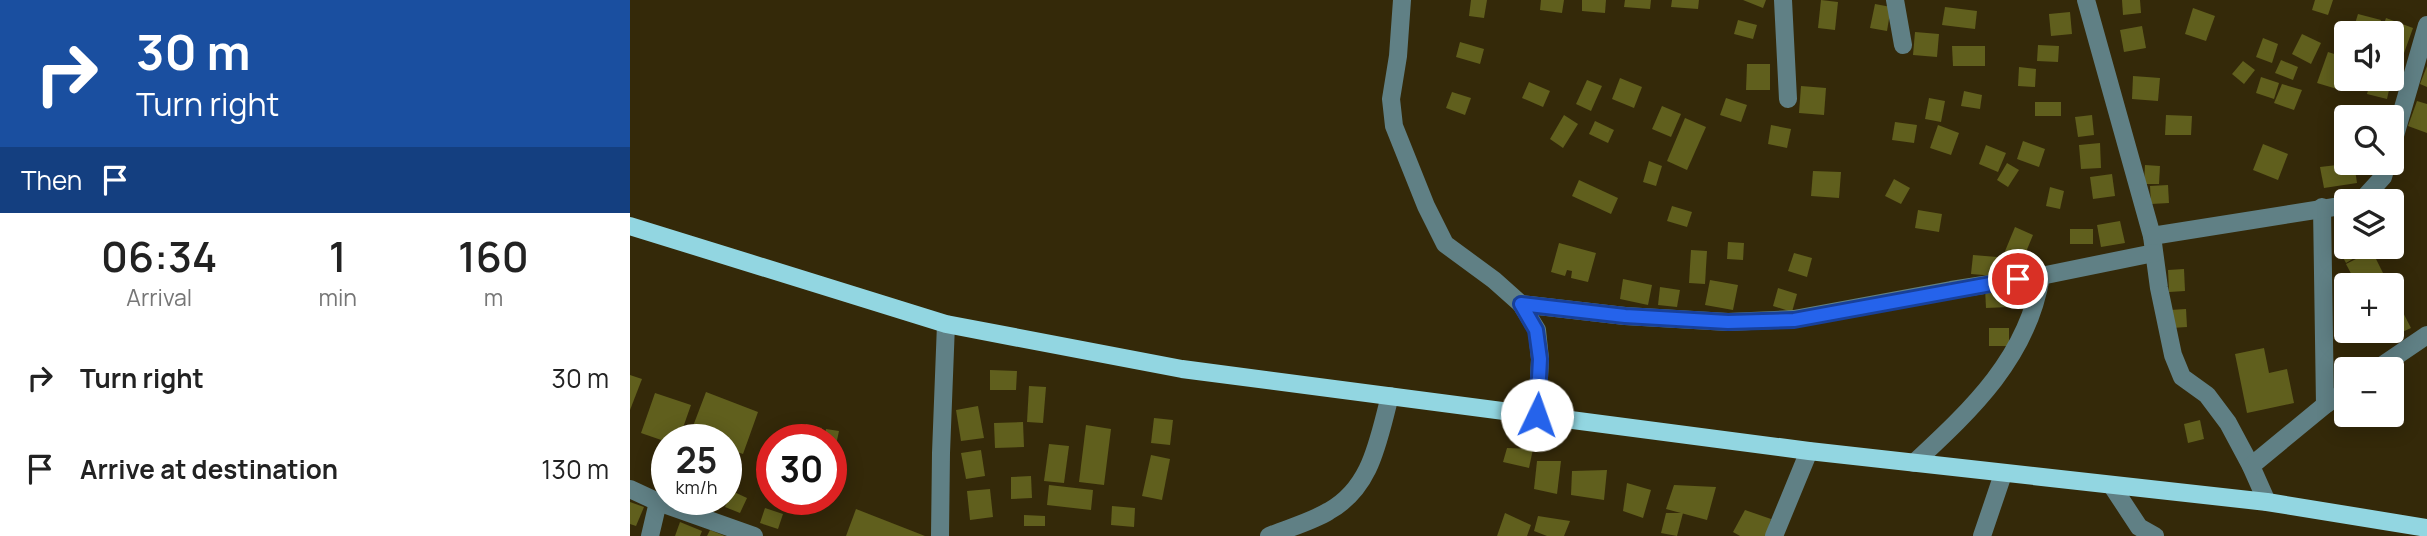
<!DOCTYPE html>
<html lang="en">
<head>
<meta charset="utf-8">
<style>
  body { margin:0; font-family:Manrope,sans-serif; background:#f6f6f6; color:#222; height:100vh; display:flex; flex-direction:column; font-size:26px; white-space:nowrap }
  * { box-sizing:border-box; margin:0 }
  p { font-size:23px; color:#767676 }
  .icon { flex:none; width:38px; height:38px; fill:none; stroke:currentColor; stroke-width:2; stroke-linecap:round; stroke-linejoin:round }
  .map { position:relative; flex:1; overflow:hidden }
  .details { display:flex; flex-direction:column; background:#fff; width:630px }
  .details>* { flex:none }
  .hud { background:#1a4fa0; color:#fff; overflow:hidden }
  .controls { position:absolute; left:1704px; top:21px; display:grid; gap:14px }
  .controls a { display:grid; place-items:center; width:70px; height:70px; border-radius:7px; background:#fff; box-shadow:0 4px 18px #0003; font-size:35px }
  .speed { position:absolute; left:21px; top:424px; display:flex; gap:14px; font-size:35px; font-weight:700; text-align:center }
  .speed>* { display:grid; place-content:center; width:91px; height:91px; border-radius:50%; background:#fff; box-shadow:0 4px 18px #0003; line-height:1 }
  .speed small { font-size:18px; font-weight:400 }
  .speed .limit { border:10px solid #d22; background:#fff; color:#111 }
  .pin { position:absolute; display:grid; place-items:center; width:60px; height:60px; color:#fff; margin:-30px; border:4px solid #fff; border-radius:50%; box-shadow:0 2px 7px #0007 }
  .me { position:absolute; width:77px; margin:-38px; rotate:3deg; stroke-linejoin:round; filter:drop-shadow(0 0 5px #0008) }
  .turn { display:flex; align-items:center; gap:24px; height:147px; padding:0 21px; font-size:32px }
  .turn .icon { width:91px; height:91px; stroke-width:2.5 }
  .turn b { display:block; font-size:49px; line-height:60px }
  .then { display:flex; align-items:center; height:66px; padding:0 21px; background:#0003; gap:14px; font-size:26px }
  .eta { display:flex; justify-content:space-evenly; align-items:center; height:119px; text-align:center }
  .eta b { font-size:42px; font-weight:600; line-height:49px }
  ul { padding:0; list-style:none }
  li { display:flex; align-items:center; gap:21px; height:91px; padding:0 21px }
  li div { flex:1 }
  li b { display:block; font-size:26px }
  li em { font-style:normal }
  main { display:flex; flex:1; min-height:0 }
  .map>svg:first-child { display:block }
  .building { fill:#605f1d }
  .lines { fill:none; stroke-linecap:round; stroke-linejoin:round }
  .minor { stroke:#608085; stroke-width:18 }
  .major { stroke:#92d6e1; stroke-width:18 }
  .route-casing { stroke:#184099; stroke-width:18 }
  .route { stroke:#2563eb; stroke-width:12 }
</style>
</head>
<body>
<main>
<section class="details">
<div class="hud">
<div class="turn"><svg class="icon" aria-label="right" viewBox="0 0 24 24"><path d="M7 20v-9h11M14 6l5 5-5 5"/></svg><div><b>30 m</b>Turn right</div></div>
<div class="then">Then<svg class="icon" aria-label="arrive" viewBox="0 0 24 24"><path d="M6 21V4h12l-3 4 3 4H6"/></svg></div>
</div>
<div class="eta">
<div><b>06:34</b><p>Arrival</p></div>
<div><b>1</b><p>min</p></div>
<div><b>160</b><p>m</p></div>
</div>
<ul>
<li><svg class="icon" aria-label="right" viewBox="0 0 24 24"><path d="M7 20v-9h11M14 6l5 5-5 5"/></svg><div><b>Turn right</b></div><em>30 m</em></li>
<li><svg class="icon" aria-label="arrive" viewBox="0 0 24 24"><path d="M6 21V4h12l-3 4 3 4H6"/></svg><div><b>Arrive at destination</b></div><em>130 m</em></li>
</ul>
</section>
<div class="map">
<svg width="1797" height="536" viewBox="0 0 1797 536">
  <rect width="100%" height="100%" fill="#342909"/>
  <g class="building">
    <polygon points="841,0 857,0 854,18 839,16"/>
    <polygon points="911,0 934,0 932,13 910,10"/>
    <polygon points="952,0 976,0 975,13 952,11"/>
    <polygon points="995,0 1021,0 1020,9 994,7"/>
    <polygon points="1042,0 1069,0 1068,9 1041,7"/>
    <polygon points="1113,0 1136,0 1133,8"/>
    <polygon points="1191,0 1208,2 1205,30 1188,28"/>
    <polygon points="1492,0 1510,0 1511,13 1493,15"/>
    <polygon points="1685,0 1703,0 1698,15 1682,10"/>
    <polygon points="1245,4 1261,7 1257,31 1240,28"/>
    <polygon points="1315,7 1347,11 1345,29 1312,25"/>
    <polygon points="1563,8 1585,16 1576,41 1555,34"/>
    <polygon points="1440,12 1442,34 1421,36 1419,14"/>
    <polygon points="1728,14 1751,20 1747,33 1723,30"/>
    <polygon points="1756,18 1783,28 1773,56 1762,52 1762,33 1751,33"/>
    <polygon points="1108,20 1127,25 1123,39 1104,34"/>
    <polygon points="1512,26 1516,48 1494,52 1490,30"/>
    <polygon points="1285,32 1309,34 1307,57 1283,55"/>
    <polygon points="1672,34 1691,43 1681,64 1662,54"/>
    <polygon points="1633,38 1648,44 1642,63 1626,57"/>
    <polygon points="830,42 854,49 850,64 826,57"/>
    <polygon points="1408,45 1429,46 1428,62 1407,61"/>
    <polygon points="1322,46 1355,46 1355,66 1323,66"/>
    <polygon points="1698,52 1717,58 1707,89 1687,83"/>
    <polygon points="1651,60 1668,67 1663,80 1645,73"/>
    <polygon points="1613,61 1625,70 1614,84 1602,74"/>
    <polygon points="1117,64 1140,64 1140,90 1116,90"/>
    <polygon points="1797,66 1797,87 1790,84"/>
    <polygon points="1389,67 1406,69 1405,87 1388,86"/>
    <polygon points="1503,76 1530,78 1528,101 1502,99"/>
    <polygon points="1631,77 1649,83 1644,99 1626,93"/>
    <polygon points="990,78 1012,87 1004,108 982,99"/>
    <polygon points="1741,79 1761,81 1757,99 1737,94"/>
    <polygon points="957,80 972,86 961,111 946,104"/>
    <polygon points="899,82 920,91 913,107 892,98"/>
    <polygon points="1652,84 1672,90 1664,110 1644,103"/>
    <polygon points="1171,86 1196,88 1194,115 1169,113"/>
    <polygon points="1334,91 1352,95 1350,109 1331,106"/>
    <polygon points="822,92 841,98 835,115 816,108"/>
    <polygon points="1096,98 1117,105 1111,122 1090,115"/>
    <polygon points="1299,98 1315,101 1311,122 1295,119"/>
    <polygon points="1787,101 1797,104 1797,133 1778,126"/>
    <rect x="1405" y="102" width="26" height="14"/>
    <polygon points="1032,106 1051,114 1041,137 1022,129"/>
    <polygon points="934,115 948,124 933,148 920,139"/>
    <polygon points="1462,115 1464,135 1448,137 1445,117"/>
    <polygon points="1536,115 1562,116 1561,135 1535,135"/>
    <polygon points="1055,118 1076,127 1057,170 1037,161"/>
    <polygon points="965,121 984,130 978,143 959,134"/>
    <polygon points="1265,122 1287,125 1284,143 1262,140"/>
    <polygon points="1141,125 1161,129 1157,148 1138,144"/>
    <polygon points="1308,125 1329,133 1321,155 1300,148"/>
    <polygon points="1393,141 1415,149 1409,167 1387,159"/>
    <polygon points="1470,143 1471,168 1451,169 1449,145"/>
    <polygon points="1633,144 1658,154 1648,180 1623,170"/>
    <polygon points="1356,145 1376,153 1368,172 1349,164"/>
    <polygon points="1019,161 1032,166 1026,186 1013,182"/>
    <polygon points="1377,163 1389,170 1378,187 1367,180"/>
    <polygon points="1724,163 1727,183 1694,188 1690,167"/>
    <polygon points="1515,165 1530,166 1529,184 1514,184"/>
    <polygon points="1183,171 1211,172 1209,198 1181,196"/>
    <polygon points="1482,174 1485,196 1463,199 1460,177"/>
    <polygon points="1264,179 1280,188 1271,204 1255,196"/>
    <polygon points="949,180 988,198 981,214 942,196"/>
    <polygon points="1538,185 1539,203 1521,204 1520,186"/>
    <polygon points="1420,187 1434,191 1430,209 1416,206"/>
    <polygon points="1042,206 1062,212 1057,227 1037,221"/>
    <polygon points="1288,210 1312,214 1309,232 1285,228"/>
    <polygon points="1490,221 1495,243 1471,247 1467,225"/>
    <polygon points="1385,227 1403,235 1391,264 1373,256"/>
    <rect x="1440" y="229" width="23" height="15"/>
    <polygon points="1717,240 1717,247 1727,247 1731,254 1716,263 1707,246"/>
    <polygon points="1098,242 1114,243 1113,260 1097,259"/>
    <polygon points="929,243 966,253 958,282 941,278 942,271 937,270 935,276 921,272"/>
    <polygon points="1061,250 1077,251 1075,284 1059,283"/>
    <polygon points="1742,251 1759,285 1727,285 1716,264"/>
    <polygon points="1164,253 1182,258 1177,277 1158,271"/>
    <polygon points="1343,255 1367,257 1366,276 1341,274"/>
    <polygon points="1554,269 1555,291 1539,292 1538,270"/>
    <polygon points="993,279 1022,285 1018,305 990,299"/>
    <polygon points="1080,280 1108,285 1103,310 1075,305"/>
    <polygon points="1377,286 1379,307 1356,308 1355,288"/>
    <polygon points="1383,286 1395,288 1393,304 1381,302"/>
    <polygon points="1030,287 1050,290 1047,307 1028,305"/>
    <polygon points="1148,288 1167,294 1162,312 1143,306"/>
    <polygon points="1762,291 1781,328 1755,340 1750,331 1762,331"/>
    <polygon points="1556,309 1557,327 1541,328 1540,310"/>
    <rect x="1359" y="328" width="20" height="18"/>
    <polygon points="1634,348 1639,373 1657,369 1664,403 1617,413 1605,354"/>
    <polygon points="360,370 387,371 386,390 360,390"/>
    <polygon points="0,375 12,379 0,410"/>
    <polygon points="399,386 416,387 413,423 397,422"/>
    <polygon points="76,392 128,412 113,454 96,448 96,439 75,439 60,434"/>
    <polygon points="25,393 61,405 49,439 37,439 37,442 11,433"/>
    <polygon points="348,406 354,438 331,441 326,410"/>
    <polygon points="524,418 543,420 540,445 521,443"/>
    <polygon points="1570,420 1574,439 1558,443 1554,424"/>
    <polygon points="393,422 394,447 365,448 364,423"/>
    <polygon points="176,424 192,428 189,439 172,439"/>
    <polygon points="456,425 481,429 474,485 449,482"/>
    <polygon points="196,429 209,431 206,445 201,444 201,439 194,439"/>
    <polygon points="419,444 439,446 434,483 414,481"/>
    <polygon points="877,448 903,449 899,468 873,462"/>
    <polygon points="351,450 355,476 336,479 331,453"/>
    <polygon points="142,453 142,478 133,474"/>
    <polygon points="521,455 540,459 532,500 512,496"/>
    <polygon points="907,461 931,461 927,494 904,489"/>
    <polygon points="977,470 974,500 941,495 942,471"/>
    <polygon points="401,476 402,498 381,499 381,477"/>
    <polygon points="997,483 1021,490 1013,518 993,511"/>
    <polygon points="419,485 463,490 461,510 417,505"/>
    <polygon points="1044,485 1086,487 1077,520 1036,509"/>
    <polygon points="360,489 363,517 340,520 337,491"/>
    <polygon points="102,491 117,498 110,513 95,507"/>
    <polygon points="0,502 14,507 6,526 0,524"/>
    <polygon points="482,506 505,508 504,527 481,525"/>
    <polygon points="135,508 153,514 148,529 130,523"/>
    <polygon points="226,509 295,536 216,536"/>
    <polygon points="1115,510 1141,519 1136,536 1110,536 1103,532"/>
    <polygon points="875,513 901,525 897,536 867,536"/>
    <polygon points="1036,513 1053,513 1047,536 1031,533"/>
    <polygon points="394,515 415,516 415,526 394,526"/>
    <polygon points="908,516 940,521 934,536 917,536 904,531"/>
    <polygon points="50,522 72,531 70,536 45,536"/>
    <polygon points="80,530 95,536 77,536"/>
  </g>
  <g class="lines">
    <g class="minor">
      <polyline points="772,0 768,56 761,99 764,126 796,206 815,244 864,280 891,304 907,330 910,359 907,415"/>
      <polyline points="1153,0 1158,99"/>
      <polyline points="1265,0 1273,45"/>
      <polyline points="1456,0 1522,236 1529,288 1543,355 1552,377 1577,395 1598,423 1621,466 1637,502"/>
      <polyline points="1762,146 1797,25"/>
      <polyline points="1731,201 1753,177 1757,163"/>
      <polyline points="1692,207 1695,405"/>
      <polyline points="1522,236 1717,205"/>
      <polyline points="891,304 995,316 1098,322 1164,319 1321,290 1411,276 1524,253"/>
      <polyline points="1747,369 1797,335"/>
      <path d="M 1284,463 C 1342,409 1398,357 1411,276"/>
      <polyline points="1621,466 1695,405 1717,390"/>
      <polyline points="1482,486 1509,527 1525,536"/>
      <polyline points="0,489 28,502 124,536"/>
      <polyline points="20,536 28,502"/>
      <polyline points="310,536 311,453 316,324"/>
      <path d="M 639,536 C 658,528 681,522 699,511 C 742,487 748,440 760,396"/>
      <polyline points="1144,536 1179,451"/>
      <polyline points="1352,536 1373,474"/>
    </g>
    <polyline class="major" points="0,226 316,324 552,369 1179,451 1637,502 1797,528"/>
  </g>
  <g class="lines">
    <defs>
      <polyline id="route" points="907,415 910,359 906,330 891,304 995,316 1098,322 1164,320 1388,279"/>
    </defs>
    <use href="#route" class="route-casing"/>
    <use href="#route" class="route"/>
  </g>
</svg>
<div class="controls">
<a><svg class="icon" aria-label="sound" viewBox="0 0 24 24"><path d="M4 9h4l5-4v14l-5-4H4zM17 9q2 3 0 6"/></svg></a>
<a><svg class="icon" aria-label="search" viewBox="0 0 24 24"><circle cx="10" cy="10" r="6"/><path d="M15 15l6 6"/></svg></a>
<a><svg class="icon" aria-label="layers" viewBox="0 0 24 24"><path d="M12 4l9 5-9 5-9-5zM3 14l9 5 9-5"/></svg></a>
<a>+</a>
<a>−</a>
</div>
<div class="speed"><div>25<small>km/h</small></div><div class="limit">30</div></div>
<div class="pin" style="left:1388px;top:279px;background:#d93025"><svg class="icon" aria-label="arrive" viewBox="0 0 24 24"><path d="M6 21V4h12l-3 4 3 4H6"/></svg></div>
<svg class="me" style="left:907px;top:415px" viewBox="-20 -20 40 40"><circle r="19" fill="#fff"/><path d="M0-13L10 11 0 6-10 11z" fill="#2563eb"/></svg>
</div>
</main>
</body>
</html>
